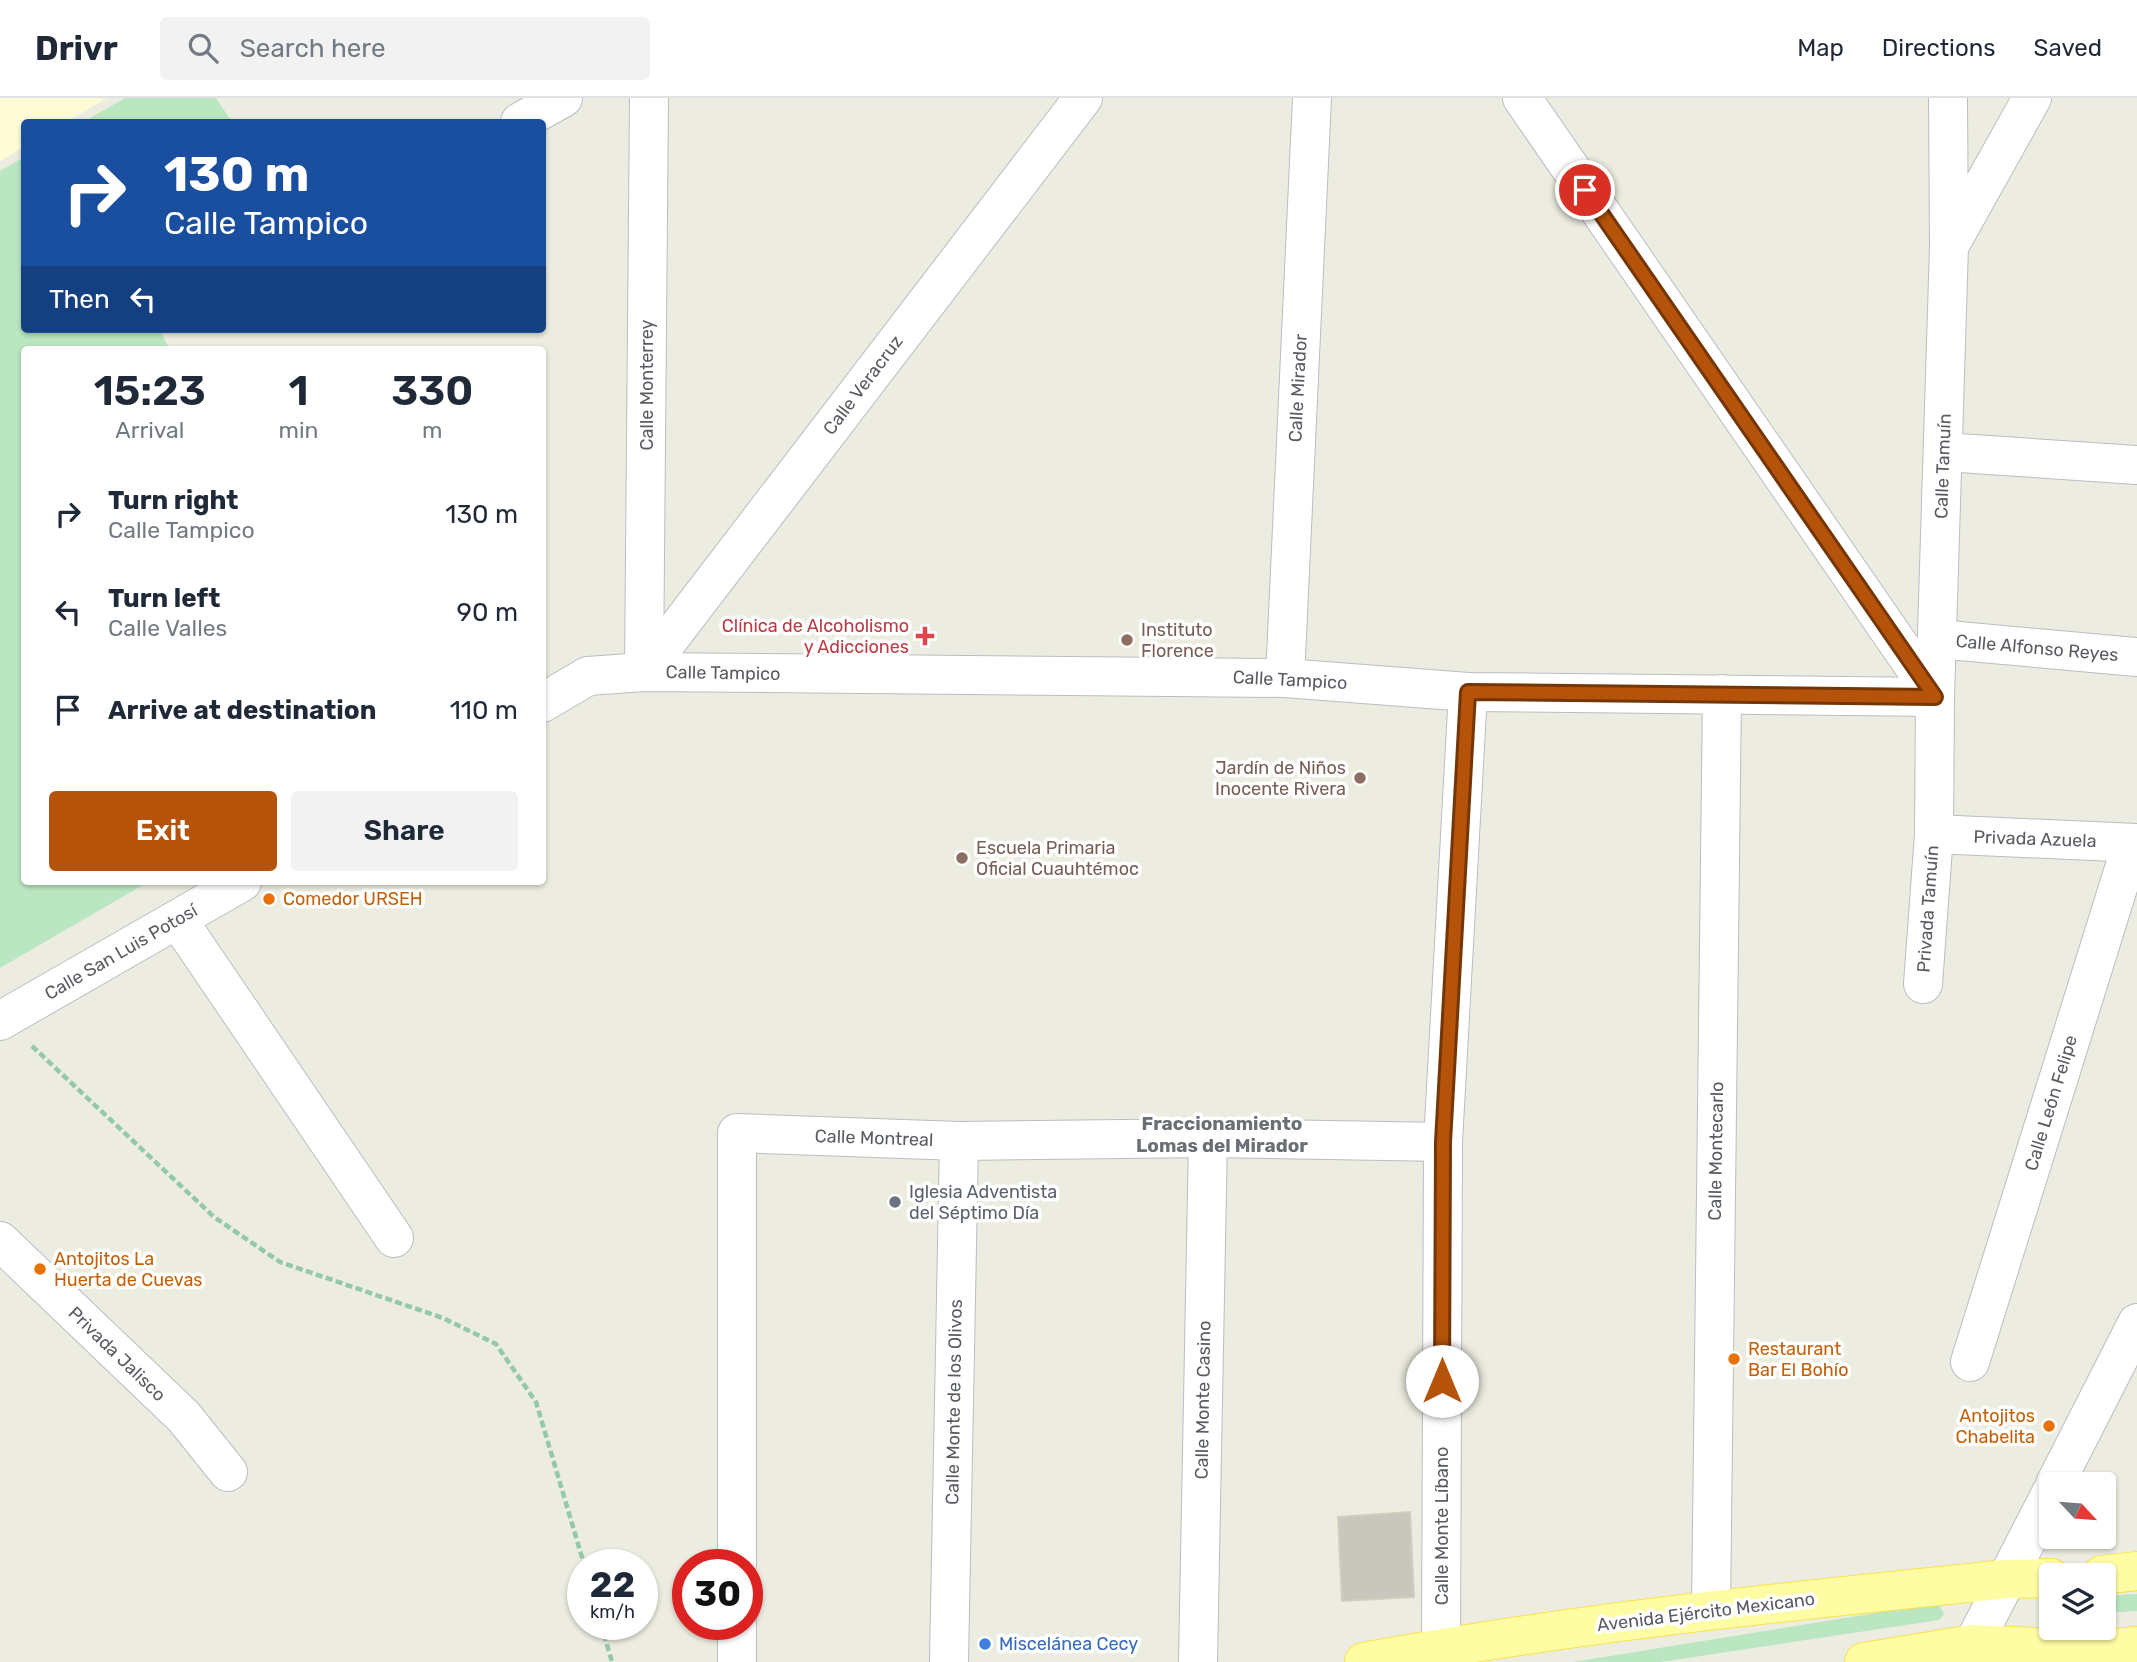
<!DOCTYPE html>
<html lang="en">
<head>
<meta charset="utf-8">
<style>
  body { margin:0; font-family:Rubik,sans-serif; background:#f2f2f3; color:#1f2937; height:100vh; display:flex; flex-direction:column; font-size:26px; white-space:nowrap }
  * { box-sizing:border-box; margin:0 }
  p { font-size:23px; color:#747a83 }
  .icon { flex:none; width:38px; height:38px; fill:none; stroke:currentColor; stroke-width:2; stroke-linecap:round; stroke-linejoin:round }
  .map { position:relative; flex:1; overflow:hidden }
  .sheet { position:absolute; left:21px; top:248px; width:525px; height:539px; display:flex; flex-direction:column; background:#fff; border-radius:7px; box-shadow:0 2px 5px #0004 }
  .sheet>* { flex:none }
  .banner { position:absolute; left:21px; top:21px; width:525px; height:214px; border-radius:7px; box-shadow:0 2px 5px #0004; background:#1a4fa0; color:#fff; overflow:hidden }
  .needle { width:46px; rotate:116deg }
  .controls { position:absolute; left:2039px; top:1374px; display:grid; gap:14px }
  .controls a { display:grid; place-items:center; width:77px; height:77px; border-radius:7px; background:#fff; box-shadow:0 2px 5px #0004; font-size:35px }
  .speed { position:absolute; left:567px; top:1451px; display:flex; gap:14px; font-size:35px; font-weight:700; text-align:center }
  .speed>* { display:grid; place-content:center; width:91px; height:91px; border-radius:50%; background:#fff; box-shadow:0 2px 5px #0004; line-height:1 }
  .speed small { font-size:18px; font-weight:400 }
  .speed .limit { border:10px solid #d22; background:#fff; color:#111 }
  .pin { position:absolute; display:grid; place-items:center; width:60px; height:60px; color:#fff; margin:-30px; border:4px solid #fff; border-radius:50%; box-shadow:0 2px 7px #0007 }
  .me { position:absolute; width:77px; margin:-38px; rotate:0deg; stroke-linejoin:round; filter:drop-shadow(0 0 5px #0008) }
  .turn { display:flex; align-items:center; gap:24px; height:147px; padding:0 28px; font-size:32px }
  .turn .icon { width:91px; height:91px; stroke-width:2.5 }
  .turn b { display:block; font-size:49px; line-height:60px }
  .then { display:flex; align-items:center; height:66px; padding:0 28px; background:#0003; gap:14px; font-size:26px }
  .eta { display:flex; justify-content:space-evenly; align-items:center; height:119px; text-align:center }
  .eta b { font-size:42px; font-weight:600; line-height:49px }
  .button { display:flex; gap:14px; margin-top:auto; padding:14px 28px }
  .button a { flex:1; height:80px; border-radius:7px; background:#b45309; color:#fff; font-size:28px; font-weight:600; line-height:80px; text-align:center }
  .button a+a { background:#f2f2f3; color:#1f2937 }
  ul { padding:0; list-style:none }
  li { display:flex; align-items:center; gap:21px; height:98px; padding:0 28px }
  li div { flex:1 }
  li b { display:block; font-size:26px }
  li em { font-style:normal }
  header { display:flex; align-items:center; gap:42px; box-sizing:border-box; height:98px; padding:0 35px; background:#fff; border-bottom:2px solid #e0e1e3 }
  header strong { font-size:33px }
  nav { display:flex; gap:38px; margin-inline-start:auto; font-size:24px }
  .search { width:490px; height:63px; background:#f2f2f3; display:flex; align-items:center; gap:18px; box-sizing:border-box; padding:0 24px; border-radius:7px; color:#747a83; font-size:26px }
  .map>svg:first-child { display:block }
  .commercial { fill:#fffbd4 }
  .green { fill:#bae7c1 }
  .building { fill:#c8c6bd; stroke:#d2cfbe; stroke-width:2 }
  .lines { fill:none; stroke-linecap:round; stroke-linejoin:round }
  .minor-casing { stroke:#bbbdc3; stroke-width:40 }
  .major-casing { stroke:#fbe24c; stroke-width:40 }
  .path { stroke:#93c8aa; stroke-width:4.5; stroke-dasharray:7 3.5; stroke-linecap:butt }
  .minor { stroke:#fff; stroke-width:38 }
  .major { stroke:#fffda4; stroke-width:38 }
  .route-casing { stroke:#753606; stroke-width:18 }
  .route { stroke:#b45309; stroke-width:12 }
  .health-dot { fill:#e0444e; stroke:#fff; stroke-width:2.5 }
  .education-dot { fill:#8d6e63; stroke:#fff; stroke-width:2.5 }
  .food-dot { fill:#e8710a; stroke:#fff; stroke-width:2.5 }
  .worship-dot { fill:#6b7280; stroke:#fff; stroke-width:2.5 }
  .shop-dot { fill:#3f7fe0; stroke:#fff; stroke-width:2.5 }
  .labels { text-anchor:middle; stroke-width:7; stroke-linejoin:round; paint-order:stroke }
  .street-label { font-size:18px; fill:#595c63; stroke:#fff }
  .health-label { font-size:18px; fill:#be3a42; stroke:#fff; text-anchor:end }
  .education-label { font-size:18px; fill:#785e54; stroke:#fff; text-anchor:start }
  .food-label { font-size:18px; fill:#c56008; stroke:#fff; text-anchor:start }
  .worship-label { font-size:18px; fill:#5b616d; stroke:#fff; text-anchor:start }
  .shop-label { font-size:18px; fill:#366cbe; stroke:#fff; text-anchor:start }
  .neighbourhood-label { font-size:19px; font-weight:bold; fill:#6a6e75; stroke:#fff }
</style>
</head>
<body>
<header>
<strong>Drivr</strong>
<div class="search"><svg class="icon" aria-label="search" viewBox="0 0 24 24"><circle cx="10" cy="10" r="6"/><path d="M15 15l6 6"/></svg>Search here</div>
<nav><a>Map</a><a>Directions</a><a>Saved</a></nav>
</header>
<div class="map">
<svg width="2137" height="1564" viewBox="0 0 2137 1564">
  <rect width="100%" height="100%" fill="#edece0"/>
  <polygon class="commercial" points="0,0 107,0 66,24 24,24 24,49 0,63"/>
  <g class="green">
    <polygon points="125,0 216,0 232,24 83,24"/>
    <polygon points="24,59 24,231 159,231 170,252 24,252 24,784 148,784 0,870 0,73"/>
    <polygon points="2137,1496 2137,1513 2104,1515 2104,1498"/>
    <polygon points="1938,1505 1944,1516 1939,1522 1661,1564 1573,1564"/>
  </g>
  <polygon class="building" points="1410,1414 1414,1499 1342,1503 1338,1419"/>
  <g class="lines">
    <defs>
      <g id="minor">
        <polyline points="1522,0 1935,599"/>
        <polyline points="520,24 563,0"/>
        <polyline points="1951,145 2032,0"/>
        <polyline points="1944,354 2137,367"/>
        <polyline points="1937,541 2137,559"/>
        <polyline points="644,574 1083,0"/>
        <polyline points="644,574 649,0"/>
        <polyline points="1285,580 1312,0"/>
        <polyline points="542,605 588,578 644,574 1285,580 1468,594 1935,599"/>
        <polyline points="1934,736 2137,745"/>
        <polyline points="178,822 394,1140"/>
        <polyline points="1923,886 1934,736 1935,599 1949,148 1948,0"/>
        <polyline points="0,923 242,784"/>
        <polyline points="0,1143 184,1319 228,1374"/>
        <polyline points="1970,1264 2132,745"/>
        <polyline points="2055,1386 2137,1225"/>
        <polyline points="737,1466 737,1035 959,1043 1208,1040 1443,1044"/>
        <polyline points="1711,1511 1722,596"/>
        <polyline points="737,1526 737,1564"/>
        <polyline points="1441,1549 1443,1044 1468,594"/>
        <polyline points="949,1564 959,1043"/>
        <polyline points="1198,1564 1208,1040"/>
        <polyline points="1964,1564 2051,1395"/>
      </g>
      <g id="major">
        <polyline points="2102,1477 2137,1473"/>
        <path d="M 1364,1564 C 1576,1524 1792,1503 2007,1481 L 2051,1480"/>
        <polyline points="1864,1564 1973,1546 2090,1552 2137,1548"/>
      </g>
    </defs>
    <use href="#minor" class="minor-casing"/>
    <use href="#major" class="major-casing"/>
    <g class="path">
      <polyline points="32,948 214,1119 280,1164 443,1220 496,1246 536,1304 584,1466"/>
      <polyline points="601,1526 612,1564"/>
    </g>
    <use href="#minor" class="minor"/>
    <use href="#major" class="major"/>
  </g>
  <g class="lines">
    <defs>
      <polyline id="route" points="1442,1283 1443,1044 1468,594 1935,599 1585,92"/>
    </defs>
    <use href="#route" class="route-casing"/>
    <use href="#route" class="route"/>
  </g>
  <path class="health-dot" d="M921.5 527.5h7v7h7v7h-7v7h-7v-7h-7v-7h7z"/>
  <g class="education-dot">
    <circle cx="1127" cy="542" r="7"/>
    <circle cx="1360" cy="680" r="7"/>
    <circle cx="962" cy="760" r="7"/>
  </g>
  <g class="food-dot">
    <circle cx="269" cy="801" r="7"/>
    <circle cx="40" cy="1171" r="7"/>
    <circle cx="1734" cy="1261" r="7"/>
    <circle cx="2049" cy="1328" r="7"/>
  </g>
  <circle class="worship-dot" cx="895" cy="1104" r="7"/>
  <circle class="shop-dot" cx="985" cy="1546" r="7"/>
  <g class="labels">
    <g class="street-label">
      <text transform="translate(647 287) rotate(-90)" y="6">Calle Monterrey</text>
      <text transform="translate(863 287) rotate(-53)" y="6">Calle Veracruz</text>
      <text transform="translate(1298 290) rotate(-87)" y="6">Calle Mirador</text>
      <text transform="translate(1943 368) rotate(-88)" y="6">Calle Tamuín</text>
      <text transform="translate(2037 550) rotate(5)" y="6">Calle Alfonso Reyes</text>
      <text transform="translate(723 575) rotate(1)" y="6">Calle Tampico</text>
      <text transform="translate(1290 582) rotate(3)" y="6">Calle Tampico</text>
      <text transform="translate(2035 741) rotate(2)" y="6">Privada Azuela</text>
      <text transform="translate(1928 811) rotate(-86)" y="6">Privada Tamuín</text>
      <text transform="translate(121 854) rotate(-30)" y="6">Calle San Luis Potosí</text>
      <text transform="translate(2051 1005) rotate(-73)" y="6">Calle León Felipe</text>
      <text transform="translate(874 1040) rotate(2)" y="6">Calle Montreal</text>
      <text transform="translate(1716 1053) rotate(-89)" y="6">Calle Montecarlo</text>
      <text transform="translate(117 1256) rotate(44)" y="6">Privada Jalisco</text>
      <text transform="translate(1203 1302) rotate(-89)" y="6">Calle Monte Casino</text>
      <text transform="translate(954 1304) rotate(-89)" y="6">Calle Monte de los Olivos</text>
      <text transform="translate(1442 1428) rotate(-90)" y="6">Calle Monte Líbano</text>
      <text transform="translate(1706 1514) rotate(-7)" y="6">Avenida Ejército Mexicano</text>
    </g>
    <g class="health-label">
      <text x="909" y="534">Clínica de Alcoholismo<tspan x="909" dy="21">y Adicciones</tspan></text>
    </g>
    <g class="education-label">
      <text x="1141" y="538">Instituto<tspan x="1141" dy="21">Florence</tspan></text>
      <text x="1346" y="676" text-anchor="end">Jardín de Niños<tspan x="1346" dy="21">Inocente Rivera</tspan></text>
      <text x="976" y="756">Escuela Primaria<tspan x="976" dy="21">Oficial Cuauhtémoc</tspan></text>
    </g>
    <g class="food-label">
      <text x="283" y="807">Comedor URSEH</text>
      <text x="54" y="1167">Antojitos La<tspan x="54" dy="21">Huerta de Cuevas</tspan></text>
      <text x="1748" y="1257">Restaurant<tspan x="1748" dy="21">Bar El Bohío</tspan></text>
      <text x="2035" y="1324" text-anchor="end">Antojitos<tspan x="2035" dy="21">Chabelita</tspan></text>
    </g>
    <g class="worship-label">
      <text x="909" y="1100">Iglesia Adventista<tspan x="909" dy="21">del Séptimo Día</tspan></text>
    </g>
    <g class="shop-label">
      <text x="999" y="1552">Miscelánea Cecy</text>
    </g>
    <g class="neighbourhood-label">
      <text x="1222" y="1032">Fraccionamiento<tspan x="1222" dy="22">Lomas del Mirador</tspan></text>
    </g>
  </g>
</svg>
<div class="controls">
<a><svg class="needle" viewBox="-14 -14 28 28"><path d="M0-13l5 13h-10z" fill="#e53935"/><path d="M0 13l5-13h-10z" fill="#747a83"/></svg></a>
<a><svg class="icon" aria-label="layers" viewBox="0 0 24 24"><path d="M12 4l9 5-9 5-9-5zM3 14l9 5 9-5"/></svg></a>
</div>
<div class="speed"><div>22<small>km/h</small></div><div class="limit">30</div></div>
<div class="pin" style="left:1585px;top:92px;background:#d93025"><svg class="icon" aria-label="arrive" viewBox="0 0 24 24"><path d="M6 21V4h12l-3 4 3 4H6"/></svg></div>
<svg class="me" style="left:1442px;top:1283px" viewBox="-20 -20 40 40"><circle r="19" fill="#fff"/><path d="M0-13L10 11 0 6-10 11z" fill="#b45309"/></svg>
<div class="banner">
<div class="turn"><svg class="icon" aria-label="right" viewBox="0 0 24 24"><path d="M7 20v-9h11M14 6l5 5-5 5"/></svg><div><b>130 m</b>Calle Tampico</div></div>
<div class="then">Then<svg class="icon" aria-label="left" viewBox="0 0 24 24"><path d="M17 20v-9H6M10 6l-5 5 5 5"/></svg></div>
</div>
<section class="sheet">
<div class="eta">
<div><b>15:23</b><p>Arrival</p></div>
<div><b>1</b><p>min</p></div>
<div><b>330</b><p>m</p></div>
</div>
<ul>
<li><svg class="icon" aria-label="right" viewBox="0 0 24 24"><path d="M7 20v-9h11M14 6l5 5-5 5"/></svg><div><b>Turn right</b><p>Calle Tampico</p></div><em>130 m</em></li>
<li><svg class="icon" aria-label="left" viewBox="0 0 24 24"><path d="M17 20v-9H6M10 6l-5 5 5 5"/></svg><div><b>Turn left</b><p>Calle Valles</p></div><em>90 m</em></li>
<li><svg class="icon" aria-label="arrive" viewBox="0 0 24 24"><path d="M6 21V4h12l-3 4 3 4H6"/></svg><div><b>Arrive at destination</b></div><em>110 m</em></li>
</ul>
<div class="button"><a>Exit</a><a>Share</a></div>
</section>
</div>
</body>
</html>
